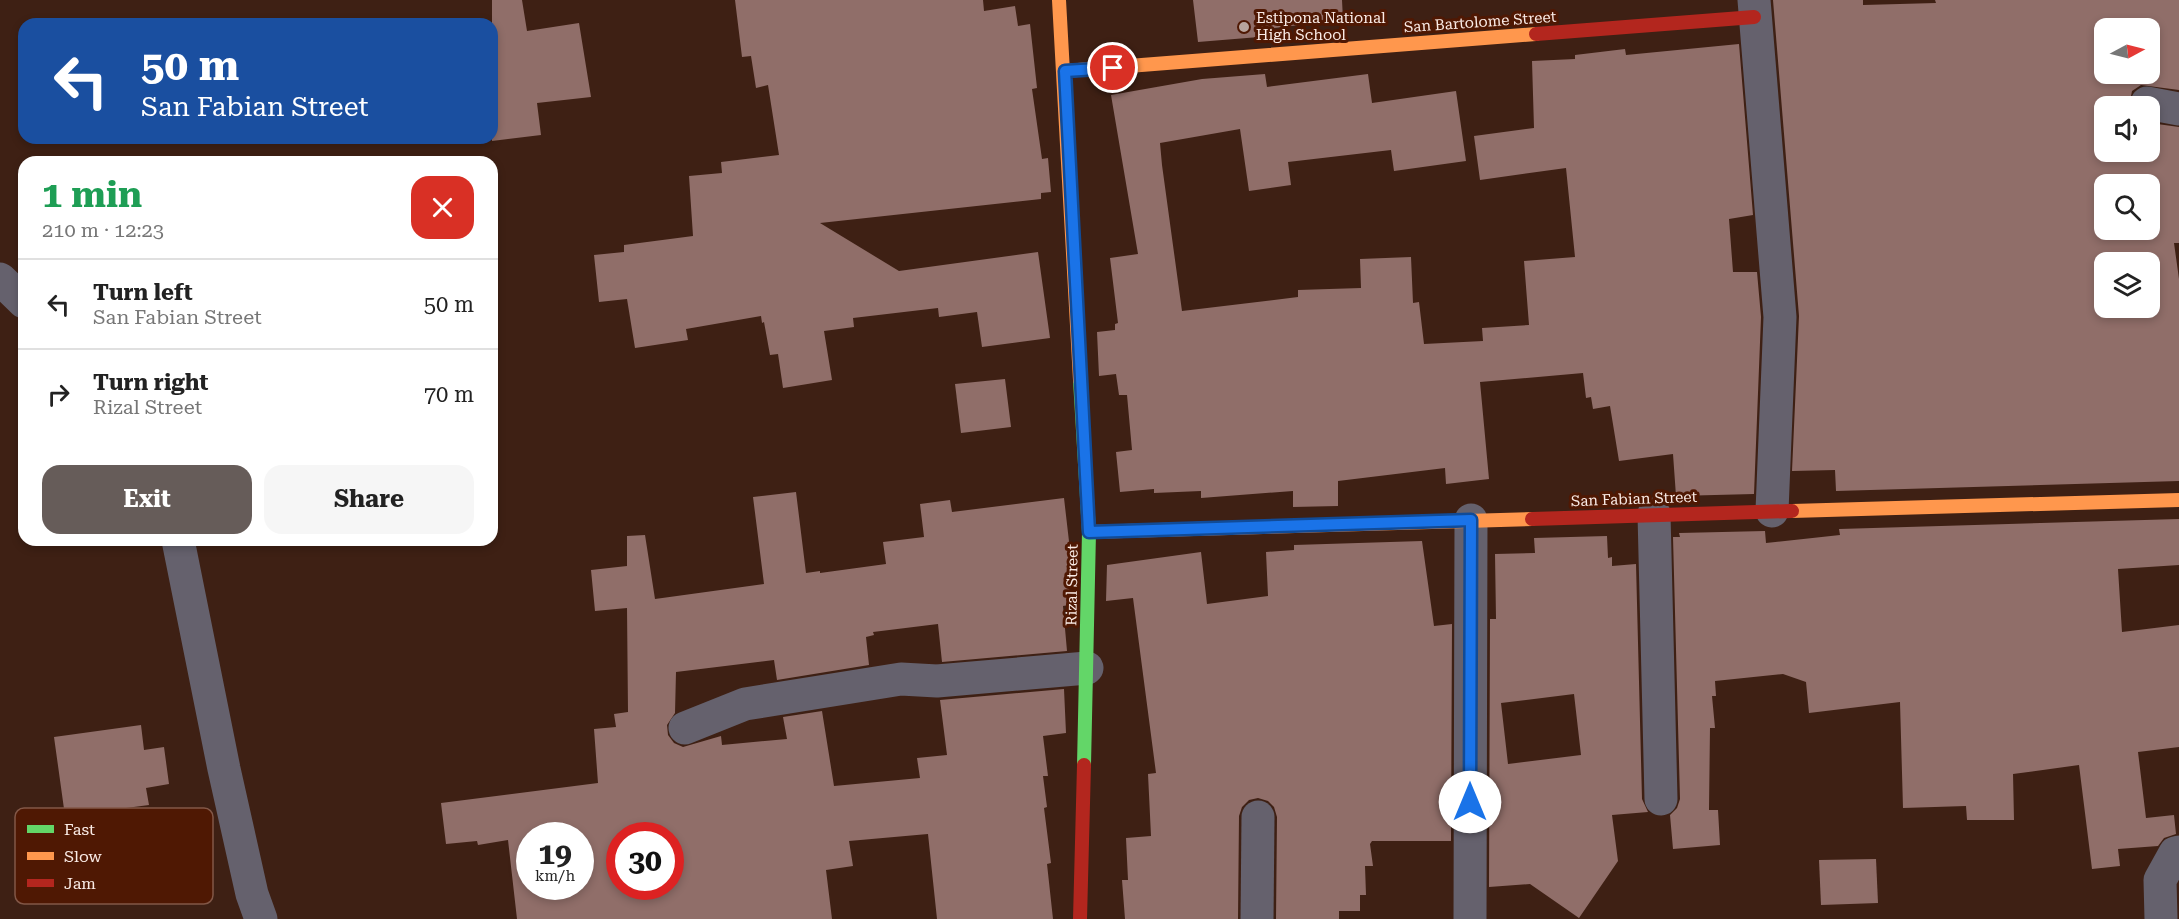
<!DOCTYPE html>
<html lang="en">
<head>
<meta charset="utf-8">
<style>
  body { margin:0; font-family:"Roboto Serif",serif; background:#f6f6f6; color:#222; height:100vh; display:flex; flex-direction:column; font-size:22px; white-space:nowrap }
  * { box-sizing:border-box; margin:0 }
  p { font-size:20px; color:#767676 }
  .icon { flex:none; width:33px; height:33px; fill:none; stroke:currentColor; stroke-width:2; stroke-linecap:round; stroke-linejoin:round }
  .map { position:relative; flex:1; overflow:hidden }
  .side { position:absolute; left:18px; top:156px; width:480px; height:390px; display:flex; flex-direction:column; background:#fff; border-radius:18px; box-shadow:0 3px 9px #0003 }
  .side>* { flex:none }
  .hud { position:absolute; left:18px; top:18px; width:480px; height:126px; border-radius:18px; box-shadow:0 3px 9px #0003; background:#1a4fa0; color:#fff; overflow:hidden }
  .needle { width:39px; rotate:83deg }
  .fabs { position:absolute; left:2094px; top:18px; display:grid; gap:12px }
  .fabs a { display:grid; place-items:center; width:66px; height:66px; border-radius:12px; background:#fff; box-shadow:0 3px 9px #0003; font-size:30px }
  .speed { position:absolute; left:516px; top:822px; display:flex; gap:12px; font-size:30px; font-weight:700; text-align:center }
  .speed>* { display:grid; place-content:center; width:78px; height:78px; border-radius:50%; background:#fff; box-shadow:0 3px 9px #0003; line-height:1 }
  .speed small { font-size:15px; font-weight:400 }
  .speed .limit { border:9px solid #d22; background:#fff; color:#111 }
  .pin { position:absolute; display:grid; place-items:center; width:51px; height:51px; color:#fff; margin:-26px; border:3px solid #fff; border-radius:50%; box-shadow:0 2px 6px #0007 }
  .me { position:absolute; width:66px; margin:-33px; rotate:0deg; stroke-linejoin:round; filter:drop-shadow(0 0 4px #0008) }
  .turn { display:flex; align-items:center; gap:21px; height:126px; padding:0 24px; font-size:27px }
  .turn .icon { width:78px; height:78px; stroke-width:2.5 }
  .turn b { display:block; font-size:42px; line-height:51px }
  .round { display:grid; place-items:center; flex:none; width:63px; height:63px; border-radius:18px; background:#f6f6f6 }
  .headline { display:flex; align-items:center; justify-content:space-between; height:102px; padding:0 24px }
  h1 { font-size:36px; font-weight:700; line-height:45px; color:#1e9e55 }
  .button { display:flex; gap:12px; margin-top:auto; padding:12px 24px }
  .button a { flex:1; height:69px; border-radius:18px; background:#665c59; color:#fff; font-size:24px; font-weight:700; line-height:69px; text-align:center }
  .button a+a { background:#f6f6f6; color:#222 }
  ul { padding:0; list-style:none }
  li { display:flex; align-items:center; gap:18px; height:90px; padding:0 24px; border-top:2px solid #e0e0e0 }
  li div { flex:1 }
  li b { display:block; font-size:22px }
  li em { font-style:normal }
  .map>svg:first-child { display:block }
  .building { fill:#906e69; fill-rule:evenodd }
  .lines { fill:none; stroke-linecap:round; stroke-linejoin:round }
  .street { stroke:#65616d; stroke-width:33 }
  .fast { stroke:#63d668; stroke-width:14 }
  .slow { stroke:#ff974d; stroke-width:14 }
  .jam { stroke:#b3261e; stroke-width:14 }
  .route-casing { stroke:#114b97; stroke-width:15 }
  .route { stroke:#1a73e8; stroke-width:10 }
  .poi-dot { fill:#b8a49c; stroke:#4f1803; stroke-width:2 }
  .labels { text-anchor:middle; stroke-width:6; stroke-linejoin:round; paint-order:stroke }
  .poi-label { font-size:15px; fill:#faebe6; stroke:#4f1803; text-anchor:start }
  .street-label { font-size:15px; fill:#faebe6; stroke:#4f1803 }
  .key { fill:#4f1803; stroke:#825747; stroke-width:1.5 }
  .key-label { font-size:16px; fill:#faebe6 }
</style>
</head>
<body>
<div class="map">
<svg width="2179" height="919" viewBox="0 0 2179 919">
  <rect width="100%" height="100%" fill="#3e2014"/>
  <g class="building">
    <polygon points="492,0 522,0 527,31 579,23 591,97 537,103 541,135 492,141"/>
    <polygon points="735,0 983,0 984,11 1015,6 1018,26 1030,24 1037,88 1032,89 1042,159 1048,158 1051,192 1041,193 1041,199 820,223 899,271 1038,252 1050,338 982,347 977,312 939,317 938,308 853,318 854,327 824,331 832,380 783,388 778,354 770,355 764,322 762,323 761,316 686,329 688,340 635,348 627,299 599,302 594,255 624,252 624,245 693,236 689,176 722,173 721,162 779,155 768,85 756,88 751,56 742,57"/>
    <polygon points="1193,0 1342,0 1343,20 1257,30 1259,37 1198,42"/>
    <path d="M 1773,0 L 1863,0 L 1863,5 L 1936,3 L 1935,0 L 2179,0 L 2179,90 L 2141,85 L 2132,91 L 2129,106 L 2104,106 L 2104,152 L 2150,152 L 2150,123 L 2179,127 L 2179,243 L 2174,243 L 2179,279 L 2179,481 L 1836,491 L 1835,470 L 1792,471 L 1799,316 ZM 2104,28 L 2150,28 L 2150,74 L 2104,74 ZM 2104,184 L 2150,184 L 2150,230 L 2104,230 ZM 2104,262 L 2150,262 L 2150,308 L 2104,308 Z"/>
    <polygon points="1739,44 1753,215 1729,219 1733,272 1757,272 1761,317 1754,494 1676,496 1673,454 1619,461 1610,406 1593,409 1591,397 1586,398 1583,373 1480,382 1489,479 1446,484 1445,468 1338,481 1338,506 1293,507 1293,491 1201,498 1201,491 1154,493 1154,489 1120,492 1116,452 1132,450 1127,395 1119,395 1116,374 1099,376 1097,332 1115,330 1115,324 1118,323 1110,258 1138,254 1111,95 1202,79 1265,74 1267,87 1368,74 1372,103 1456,91 1466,161 1394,171 1391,150 1288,162 1291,185 1249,191 1240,129 1160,143 1162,165 1182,311 1298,297 1298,290 1361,288 1360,259 1411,257 1413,303 1419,302 1424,344 1483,341 1482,328 1529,325 1524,261 1575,257 1566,168 1480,180 1474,136 1534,128 1532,61 1575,59 1575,55 1625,49 1626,55"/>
    <polygon points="1005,379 1011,427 961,433 955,384"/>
    <path d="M 796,492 L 806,573 L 820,571 L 820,573 L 886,564 L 883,542 L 924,537 L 920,504 L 950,500 L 952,512 L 1064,498 L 1070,550 L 1069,605 L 1063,606 L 1067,651 L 942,662 L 938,624 L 873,632 L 874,635 L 866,637 L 869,665 L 777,680 L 774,660 L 676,672 L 675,713 L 667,725 L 668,735 L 674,743 L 683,747 L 721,736 L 722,745 L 787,739 L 783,717 L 822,711 L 834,786 L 920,778 L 917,758 L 947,755 L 940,700 L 1064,689 L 1066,733 L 1043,736 L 1048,776 L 1043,776 L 1047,807 L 1044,808 L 1051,863 L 1047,864 L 1053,919 L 937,919 L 928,834 L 849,841 L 853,866 L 826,870 L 832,919 L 517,919 L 508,840 L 478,845 L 477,841 L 446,844 L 441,803 L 598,783 L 594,729 L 616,727 L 614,714 L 628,712 L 627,608 L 595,611 L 591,570 L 627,566 L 627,536 L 645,535 L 655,599 L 764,584 L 753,497 ZM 530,836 L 580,836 L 580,886 L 530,886 ZM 620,836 L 670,836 L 670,886 L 620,886 Z"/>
    <polygon points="2179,519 2179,565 2118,569 2122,632 2179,625 2179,747 2138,752 2146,818 2174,815 2176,834 2164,838 2158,846 2118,849 2120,866 2092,869 2079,765 2013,774 2014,820 1967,820 1966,806 1903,808 1900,702 1809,713 1806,682 1783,674 1715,681 1716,696 1712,696 1715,728 1710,728 1709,810 1718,810 1720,845 1673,849 1670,815 1677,808 1680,799 1673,537 1680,537 1679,533 1765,531 1766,543 1840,535 1839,529"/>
    <path d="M 1607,536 L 1608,558 L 1612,557 L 1612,566 L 1636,564 L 1642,799 L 1648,812 L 1612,815 L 1618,861 L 1579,918 L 1530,884 L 1489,887 L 1490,619 L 1496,619 L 1495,554 L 1535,553 L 1534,538 ZM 1574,694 L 1581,755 L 1508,764 L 1501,703 Z"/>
    <polygon points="1422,541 1434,626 1452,624 1451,841 1372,841 1370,844 1373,866 1365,866 1366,895 1360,895 1360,911 1339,911 1339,919 1276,919 1277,817 1274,807 1268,801 1258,798 1249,800 1242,807 1239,816 1238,919 1125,919 1122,880 1128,880 1126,838 1151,836 1148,774 1156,773 1133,598 1106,601 1107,565 1201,552 1207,604 1268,596 1266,552 1294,550 1294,545"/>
    <polygon points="141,725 144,750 164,747 169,784 146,788 149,805 65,816 54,737"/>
    <polygon points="1876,859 1878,903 1821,905 1819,860"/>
  </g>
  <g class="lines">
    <g class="street">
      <polyline points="1754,0 1780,317 1772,511"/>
      <polyline points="2147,103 2179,109"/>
      <polyline points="0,279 24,302"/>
      <polyline points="1654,514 1661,799"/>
      <polyline points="178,540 224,769 252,894 261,919"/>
      <polyline points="685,728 745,704 901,679 937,681 1087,668"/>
      <polyline points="1257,919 1258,817"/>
      <polyline points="1470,919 1471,520"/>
      <polyline points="2161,919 2160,880 2175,853 2179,852"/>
    </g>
    <polyline class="fast" points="1080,380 1089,532 1084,765"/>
    <g class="slow">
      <polyline points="1059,0 1080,380"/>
      <polyline points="1065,71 1536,34"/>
      <polyline points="1792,511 2179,500"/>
      <polyline points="1089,532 1532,519"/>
    </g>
    <g class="jam">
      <polyline points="1536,34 1754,17"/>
      <polyline points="1532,519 1792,511"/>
      <polyline points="1080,919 1084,765"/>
    </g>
  </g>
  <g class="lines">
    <defs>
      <polyline id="route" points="1113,68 1065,71 1089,532 1471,520 1470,802"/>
    </defs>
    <use href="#route" class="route-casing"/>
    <use href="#route" class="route"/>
  </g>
  <circle class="poi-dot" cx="1244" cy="27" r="6"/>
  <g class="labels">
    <g class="poi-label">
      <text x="1256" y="23">Estipona National<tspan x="1256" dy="17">High School</tspan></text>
    </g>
    <g class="street-label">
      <text transform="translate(1480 22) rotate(-4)" y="5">San Bartolome Street</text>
      <text transform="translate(1634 499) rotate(-2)" y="5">San Fabian Street</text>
      <text transform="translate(1072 585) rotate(-89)" y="5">Rizal Street</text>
    </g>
  </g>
  <rect x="15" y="808" width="198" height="96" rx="9" class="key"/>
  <rect x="27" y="825" width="27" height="8" fill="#63d668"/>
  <rect x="27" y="852" width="27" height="8" fill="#ff974d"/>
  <rect x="27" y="879" width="27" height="8" fill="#b3261e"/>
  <g class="key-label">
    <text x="64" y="835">Fast</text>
    <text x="64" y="862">Slow</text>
    <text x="64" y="889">Jam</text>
  </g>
</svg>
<div class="fabs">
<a><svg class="needle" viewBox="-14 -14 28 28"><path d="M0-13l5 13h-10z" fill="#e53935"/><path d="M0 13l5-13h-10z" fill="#767676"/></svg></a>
<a><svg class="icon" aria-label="sound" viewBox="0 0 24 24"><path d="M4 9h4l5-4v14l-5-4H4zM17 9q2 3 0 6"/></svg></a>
<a><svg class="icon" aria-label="search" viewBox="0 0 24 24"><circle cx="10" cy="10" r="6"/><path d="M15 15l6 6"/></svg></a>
<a><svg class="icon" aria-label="layers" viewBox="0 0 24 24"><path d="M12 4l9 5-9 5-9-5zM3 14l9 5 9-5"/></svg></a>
</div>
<div class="speed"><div>19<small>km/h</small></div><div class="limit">30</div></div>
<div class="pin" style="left:1113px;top:68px;background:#d93025"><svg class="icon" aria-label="arrive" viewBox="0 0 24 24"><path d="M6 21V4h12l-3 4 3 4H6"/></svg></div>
<svg class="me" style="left:1470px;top:802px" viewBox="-20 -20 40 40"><circle r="19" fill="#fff"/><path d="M0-13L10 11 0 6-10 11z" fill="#1a73e8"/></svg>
<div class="hud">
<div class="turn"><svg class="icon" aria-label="left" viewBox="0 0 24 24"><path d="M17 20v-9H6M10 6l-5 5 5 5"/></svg><div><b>50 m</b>San Fabian Street</div></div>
</div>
<section class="side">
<div class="headline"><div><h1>1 min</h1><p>210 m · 12:23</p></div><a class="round" style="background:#d93025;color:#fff"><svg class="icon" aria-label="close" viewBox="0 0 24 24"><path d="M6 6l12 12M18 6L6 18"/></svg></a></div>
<ul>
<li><svg class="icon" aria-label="left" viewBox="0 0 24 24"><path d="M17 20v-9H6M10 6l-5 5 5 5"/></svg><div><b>Turn left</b><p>San Fabian Street</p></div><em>50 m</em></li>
<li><svg class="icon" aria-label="right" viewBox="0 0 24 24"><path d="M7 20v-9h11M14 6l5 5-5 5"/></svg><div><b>Turn right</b><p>Rizal Street</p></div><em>70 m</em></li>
</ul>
<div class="button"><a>Exit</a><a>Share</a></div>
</section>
</div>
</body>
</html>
